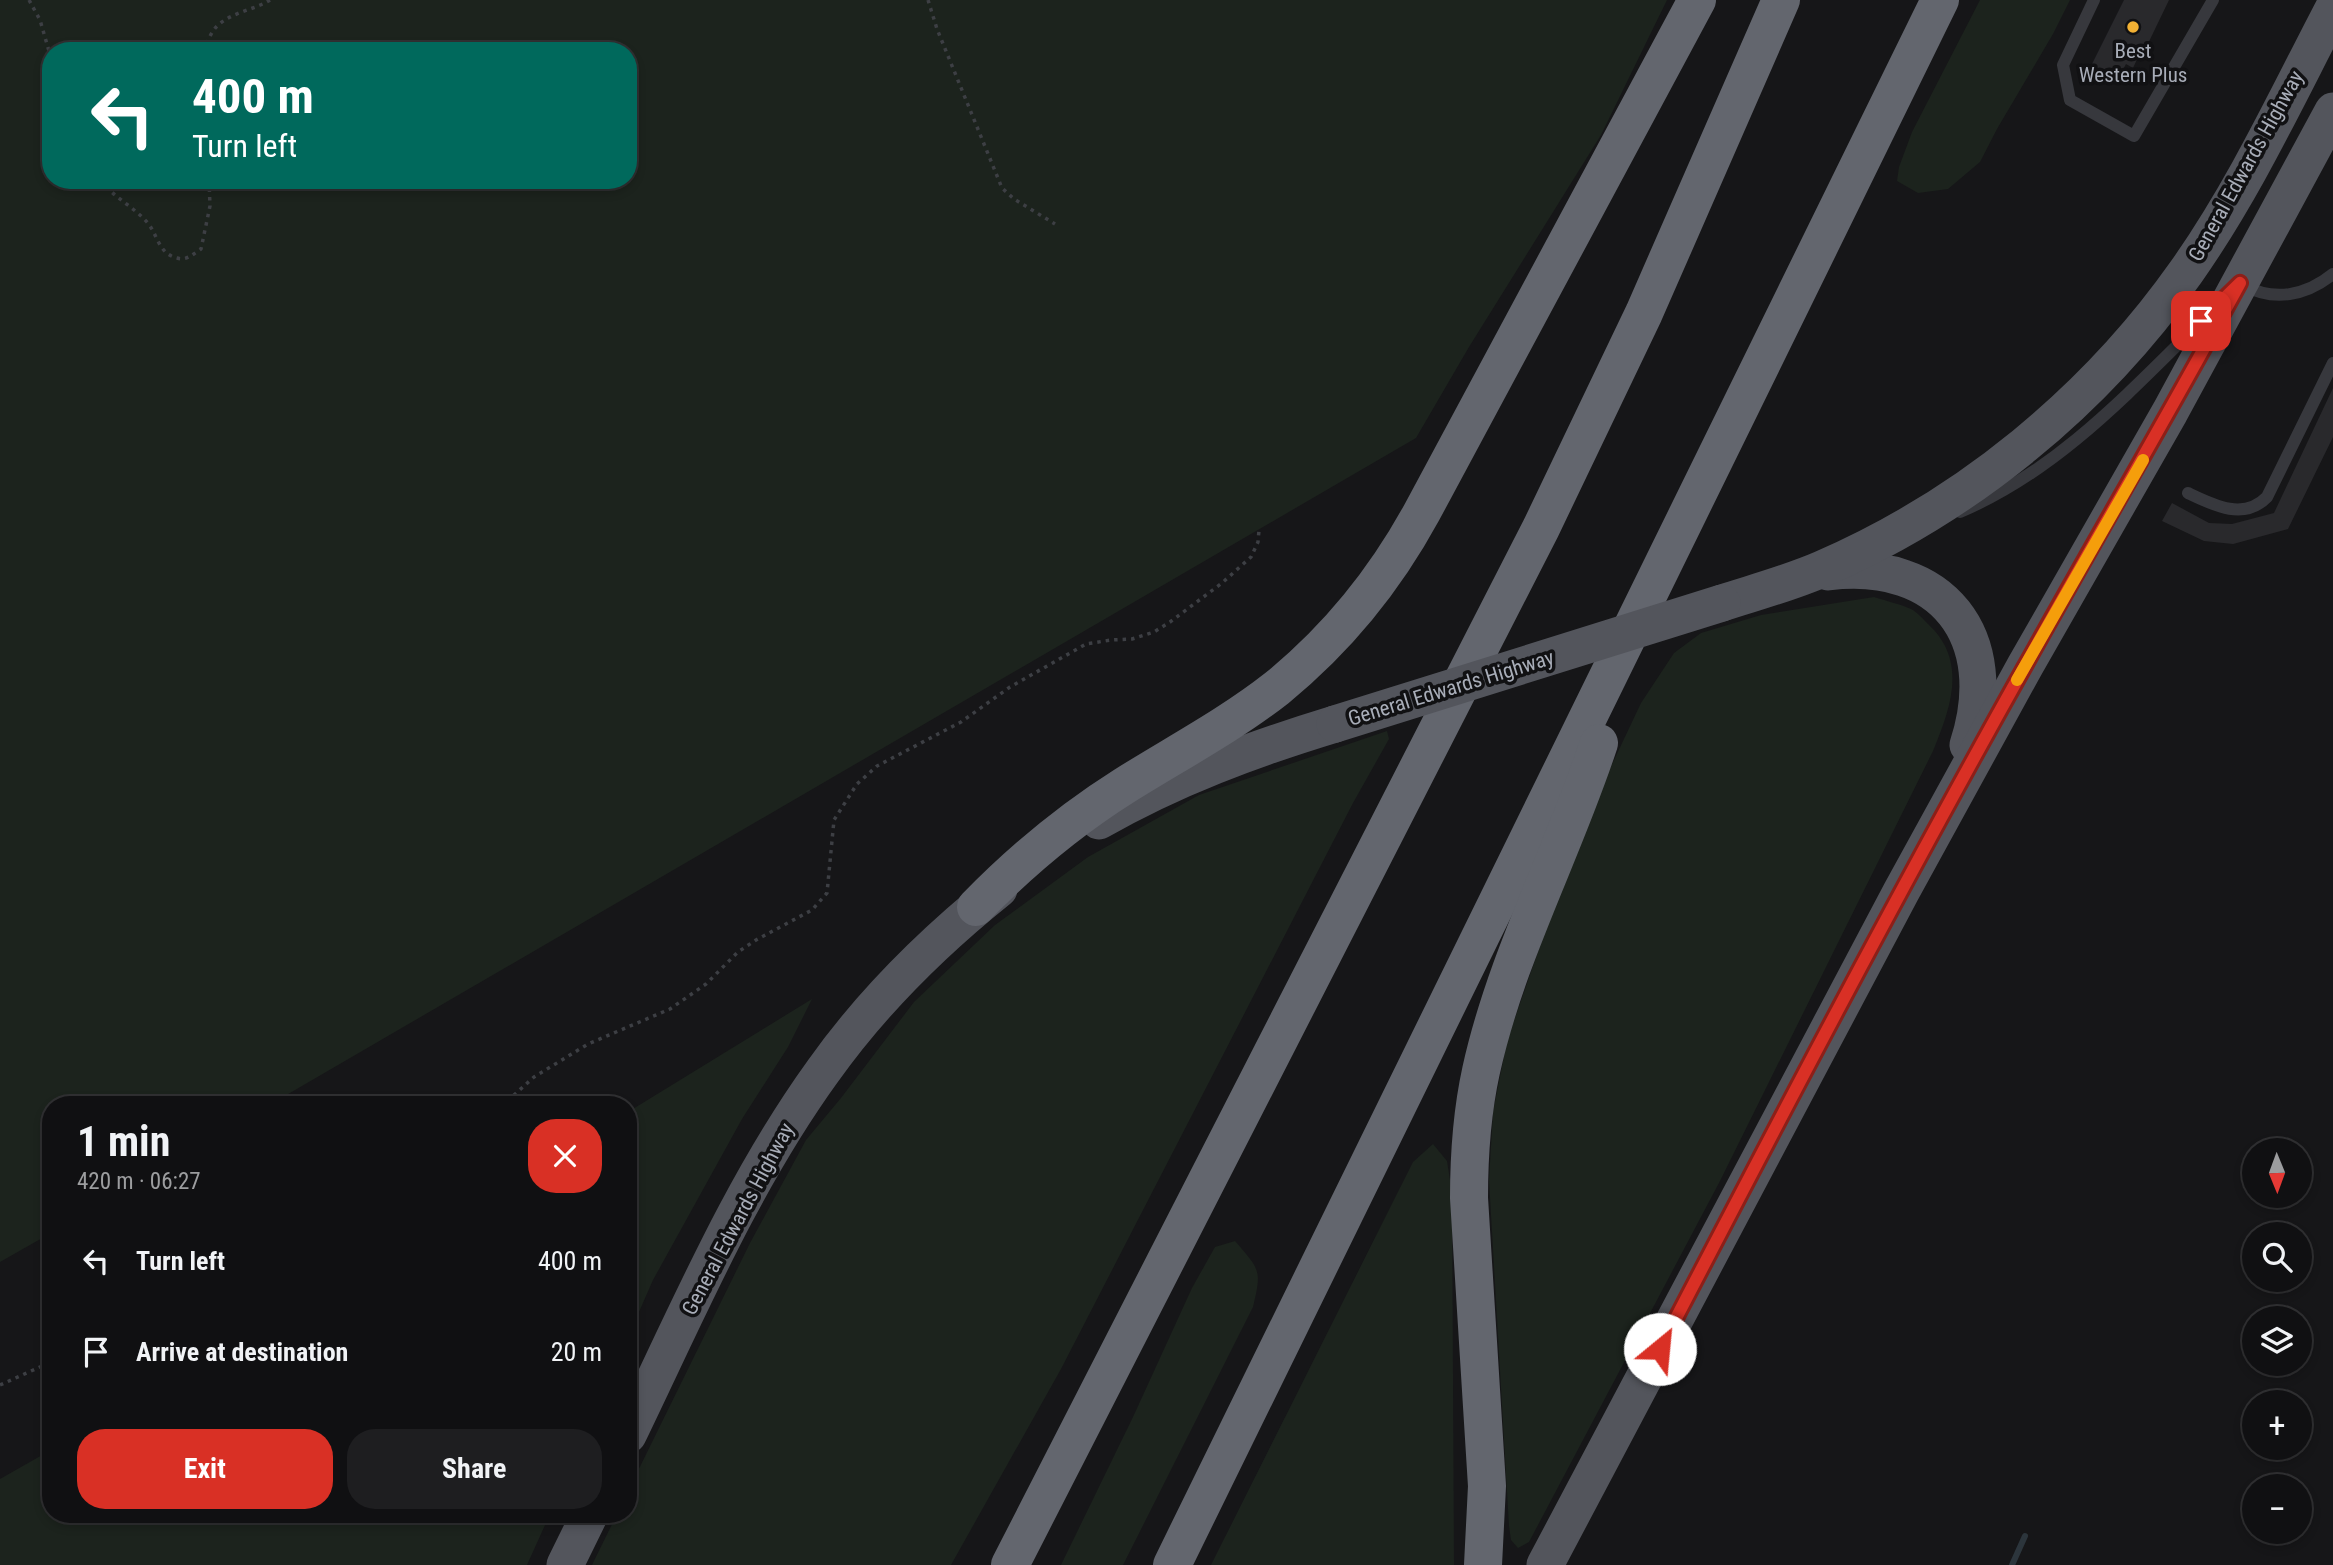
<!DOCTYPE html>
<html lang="en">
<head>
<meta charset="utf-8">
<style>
  body { margin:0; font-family:"Roboto Condensed",sans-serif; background:#1e1e20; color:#f1f3f6; height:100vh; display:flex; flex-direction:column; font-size:26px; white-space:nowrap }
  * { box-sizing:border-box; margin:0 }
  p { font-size:23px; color:#9c9d9f }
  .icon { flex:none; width:38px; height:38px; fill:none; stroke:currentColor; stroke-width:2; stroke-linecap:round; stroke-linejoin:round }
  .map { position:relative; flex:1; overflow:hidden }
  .sheet { position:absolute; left:42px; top:1096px; width:595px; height:427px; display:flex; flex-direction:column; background:#101012; border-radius:28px; box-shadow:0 4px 10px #0003,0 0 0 2px #303032 }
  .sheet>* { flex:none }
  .banner { position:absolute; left:42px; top:42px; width:595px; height:147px; border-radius:28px; box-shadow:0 4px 10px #0003,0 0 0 2px #303032; background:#00695c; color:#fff; overflow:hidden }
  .needle { width:46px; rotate:179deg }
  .fabs { position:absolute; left:2242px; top:1138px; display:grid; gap:14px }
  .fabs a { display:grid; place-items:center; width:70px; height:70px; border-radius:50%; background:#101012; box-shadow:0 4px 10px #0003,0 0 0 2px #303032; font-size:35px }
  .pin { position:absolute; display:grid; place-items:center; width:60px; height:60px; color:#fff; margin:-30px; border-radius:14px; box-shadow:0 4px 10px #0006 }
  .me { position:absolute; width:77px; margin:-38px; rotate:28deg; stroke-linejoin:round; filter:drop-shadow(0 0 5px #0008) }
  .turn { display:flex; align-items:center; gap:24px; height:147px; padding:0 35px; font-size:32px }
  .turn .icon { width:91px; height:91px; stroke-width:2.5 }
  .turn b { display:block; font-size:49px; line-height:60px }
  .round { display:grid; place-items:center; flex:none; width:74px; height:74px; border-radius:28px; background:#1e1e20 }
  .summary { display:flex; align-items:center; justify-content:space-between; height:119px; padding:0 35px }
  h1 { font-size:42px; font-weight:700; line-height:52px }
  .action { display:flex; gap:14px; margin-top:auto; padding:14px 35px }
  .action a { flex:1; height:80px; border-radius:28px; background:#d93025; color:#fff; font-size:28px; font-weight:700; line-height:80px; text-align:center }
  .action a+a { background:#1e1e20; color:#f1f3f6 }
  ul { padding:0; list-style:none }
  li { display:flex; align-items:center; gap:21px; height:91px; padding:0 35px }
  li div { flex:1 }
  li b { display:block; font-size:26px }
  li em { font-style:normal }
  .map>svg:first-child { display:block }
  .green { fill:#1c231d; fill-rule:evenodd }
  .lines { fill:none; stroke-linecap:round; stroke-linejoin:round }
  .stream { stroke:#2c353c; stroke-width:6 }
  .building { fill:#29292c }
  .path { stroke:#3d3f44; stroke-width:3.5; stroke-dasharray:3.5 5; stroke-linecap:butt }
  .service { stroke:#37383d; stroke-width:12 }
  .primary { stroke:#53555c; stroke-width:37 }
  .motorway { stroke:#63666e; stroke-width:38 }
  .primary-bridge { stroke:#53555c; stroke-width:37 }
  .route-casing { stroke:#8d1f18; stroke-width:18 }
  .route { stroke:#d93025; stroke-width:12 }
  .slow { stroke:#f59e0b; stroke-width:12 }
  .poi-dot { fill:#f2b134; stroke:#111113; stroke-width:2.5 }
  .labels { text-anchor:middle; stroke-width:7; stroke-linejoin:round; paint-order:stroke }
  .poi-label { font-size:21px; fill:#a8adb8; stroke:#111113 }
  .street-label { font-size:21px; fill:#a8adb8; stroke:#111113 }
</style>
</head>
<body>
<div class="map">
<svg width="2333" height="1565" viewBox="0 0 2333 1565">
  <rect width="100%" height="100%" fill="#161618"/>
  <g class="green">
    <path d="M 0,0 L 1667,0 L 1601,135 L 1469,347 L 1416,438 L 271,1104 L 51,1104 L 51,1233 L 0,1262 ZM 51,51 L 628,51 L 628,180 L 51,180 Z"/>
    <polygon points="1980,0 2070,0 2053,34 1997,129 1980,162 1948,189 1918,193 1897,181 1899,167 1912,132"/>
    <path d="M 1874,597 C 1886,601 1900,604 1911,609 C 1917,612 1923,619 1928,624 C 1968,661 1951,707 1933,751 L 1720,1181 L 1529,1542 L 1518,1548 L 1511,1540 L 1509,1526 L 1489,1180 L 1493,1112 L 1507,1041 L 1558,894 L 1589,813 L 1641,703 L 1674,653 L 1701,633 L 1761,615 Z"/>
    <polygon points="1387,731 1389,739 1353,803 1061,1369 951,1565 592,1565 617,1514 628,1514 628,1491 750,1243 806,1140 841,1098 914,1002 995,925 1088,857 1199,795"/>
    <polygon points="812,999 788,1047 742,1119 653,1280 628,1337 628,1112"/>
    <polygon points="1433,1144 1447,1161 1452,1193 1454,1565 1211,1565 1413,1162"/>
    <path d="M 1235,1241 C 1260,1270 1262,1270 1253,1307 L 1123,1565 L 1061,1565 L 1133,1417 L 1192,1288 L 1215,1247 Z"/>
    <polygon points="51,1450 51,1514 550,1514 527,1565 0,1565 0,1479"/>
  </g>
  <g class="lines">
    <polyline class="stream" points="2012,1565 2025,1536"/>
  </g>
  <g class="building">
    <polygon points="2124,0 2169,0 2142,56 2139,55 2133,68 2126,64 2117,81 2090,68"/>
    <polygon points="2333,388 2333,437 2288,529 2233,544 2204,541 2162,521 2172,503 2209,523 2232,524 2274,513"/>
  </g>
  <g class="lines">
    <g class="path">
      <polyline points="29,0 40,20 51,58"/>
      <polyline points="928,0 937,29 1002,188 1014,199 1055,224"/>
      <path d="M 202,51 C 207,43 211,32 217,26 C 232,12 254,10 270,0"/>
      <path d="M 101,180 C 113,198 137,208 150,226 C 158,238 160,254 177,258 C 187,261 193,254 201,249 L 210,206 L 209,180"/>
      <polyline points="499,1104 514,1095 534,1077 588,1044 670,1009 706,984 738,952 756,940 812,910 827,893 834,820 857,784 877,766 961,722 1010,687 1086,644 1111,640 1132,639 1154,632 1170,622 1222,583 1251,557 1258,542 1259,530"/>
      <polyline points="0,1385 51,1362"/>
    </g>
    <g class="service">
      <polyline points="2094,0 2063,65 2070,100 2134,136 2213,0"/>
      <path d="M 2243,285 C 2274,302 2306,296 2333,274"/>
      <path d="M 2188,493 C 2213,505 2244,521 2267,497 L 2333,363"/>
      <path d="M 1960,512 C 2059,470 2131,390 2207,316"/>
    </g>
    <g class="primary">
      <path d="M 1828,572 C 1943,558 2003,637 1968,745"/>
      <path d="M 1722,603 C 1756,592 1790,583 1822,569 C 1967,506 2095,401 2186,272 C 2244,190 2287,97 2333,9"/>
      <path d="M 1099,821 C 1174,778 1253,749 1335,724"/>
      <path d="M 628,1435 C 688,1311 742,1183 823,1071 C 872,1002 933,942 999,889"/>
      <polyline points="565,1565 590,1514"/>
      <polyline points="1545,1565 1901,892 2025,666 2170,412 2333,111"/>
    </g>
    <g class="motorway">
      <path d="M 976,907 C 1021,861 1070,820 1124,786 C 1175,754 1230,725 1277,688 C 1337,639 1385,580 1422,512 L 1697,0"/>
      <polyline points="1010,1565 1541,528 1644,313 1781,0"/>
      <polyline points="1172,1565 1940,0"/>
      <path d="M 1483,1565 L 1487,1486 L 1469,1198 C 1469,1156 1472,1112 1481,1071 C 1506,957 1563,853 1599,743"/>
    </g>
    <polyline class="primary-bridge" points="1335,724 1722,603"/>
  </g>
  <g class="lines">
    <defs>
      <path id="route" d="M 1660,1349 C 1779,1120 1899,891 2025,666 C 2096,538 2170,412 2240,283 L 2201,321"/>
    </defs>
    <use href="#route" class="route-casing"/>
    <use href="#route" class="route"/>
    <polyline class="slow" points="2017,680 2143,460"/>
  </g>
  <circle class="poi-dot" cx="2133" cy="27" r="7"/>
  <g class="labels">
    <g class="poi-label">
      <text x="2133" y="58">Best<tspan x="2133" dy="24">Western Plus</tspan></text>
    </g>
    <g class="street-label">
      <text transform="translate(2246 166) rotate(-61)" y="7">General Edwards Highway</text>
      <text transform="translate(1451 688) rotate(-17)" y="7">General Edwards Highway</text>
      <text transform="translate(738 1219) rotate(-62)" y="7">General Edwards Highway</text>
    </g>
  </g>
</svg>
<div class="fabs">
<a><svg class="needle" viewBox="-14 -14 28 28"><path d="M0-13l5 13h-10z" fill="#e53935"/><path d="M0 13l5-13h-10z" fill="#9c9d9f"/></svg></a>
<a><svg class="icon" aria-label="search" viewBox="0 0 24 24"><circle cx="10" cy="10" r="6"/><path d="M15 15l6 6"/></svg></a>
<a><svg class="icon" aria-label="layers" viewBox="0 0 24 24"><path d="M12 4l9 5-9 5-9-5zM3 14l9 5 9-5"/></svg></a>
<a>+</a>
<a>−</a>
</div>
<div class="pin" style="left:2201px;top:321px;background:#d93025"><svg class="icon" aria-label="arrive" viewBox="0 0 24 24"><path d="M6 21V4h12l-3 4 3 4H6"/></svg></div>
<svg class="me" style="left:1660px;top:1349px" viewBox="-20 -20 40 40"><circle r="19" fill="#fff"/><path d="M0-13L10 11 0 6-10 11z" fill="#d93025"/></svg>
<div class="banner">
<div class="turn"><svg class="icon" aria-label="left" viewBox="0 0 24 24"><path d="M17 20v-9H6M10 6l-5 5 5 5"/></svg><div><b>400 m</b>Turn left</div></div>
</div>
<section class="sheet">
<div class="summary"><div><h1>1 min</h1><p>420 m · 06:27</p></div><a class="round" style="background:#d93025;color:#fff"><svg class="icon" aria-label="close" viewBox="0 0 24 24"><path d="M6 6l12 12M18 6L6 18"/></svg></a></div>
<ul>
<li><svg class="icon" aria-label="left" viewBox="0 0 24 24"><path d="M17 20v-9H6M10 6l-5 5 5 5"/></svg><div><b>Turn left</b></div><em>400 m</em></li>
<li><svg class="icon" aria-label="arrive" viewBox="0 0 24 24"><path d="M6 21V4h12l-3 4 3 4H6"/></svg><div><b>Arrive at destination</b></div><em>20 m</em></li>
</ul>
<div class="action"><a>Exit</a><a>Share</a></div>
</section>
</div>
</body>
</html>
